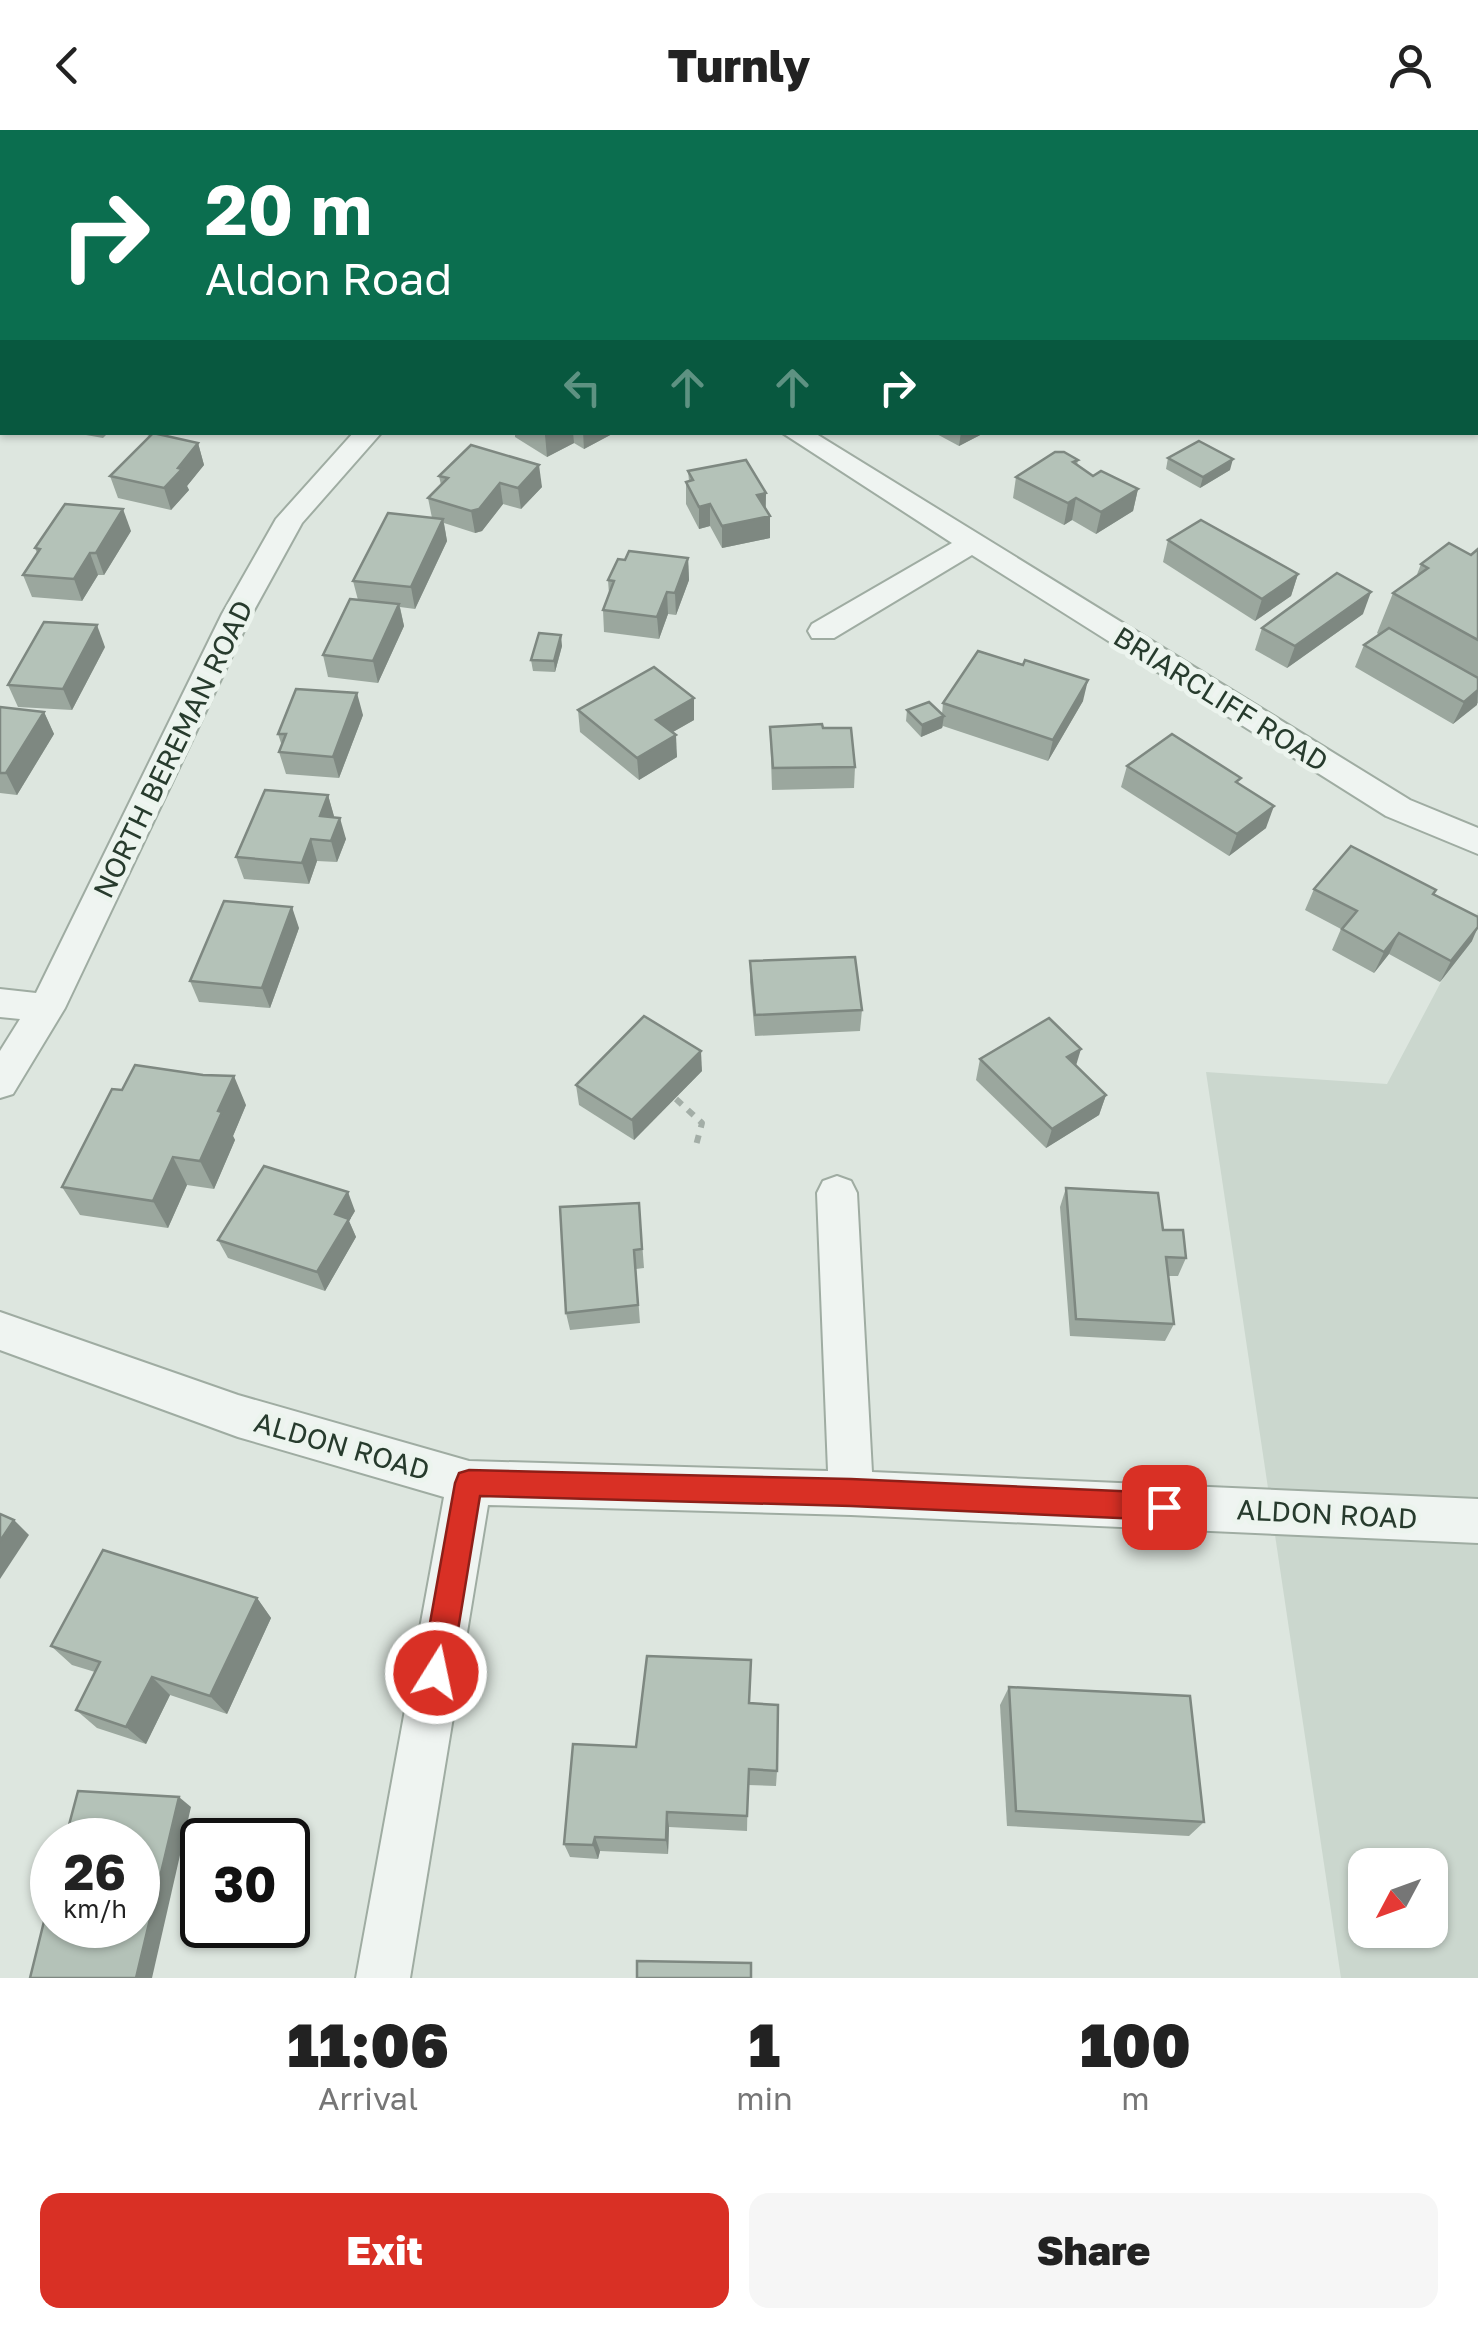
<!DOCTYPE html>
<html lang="en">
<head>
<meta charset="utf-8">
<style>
  body { margin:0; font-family:"Golos Text",sans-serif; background:#f6f6f6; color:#222; height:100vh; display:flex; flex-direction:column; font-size:38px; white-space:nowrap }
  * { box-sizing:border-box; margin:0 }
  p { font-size:32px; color:#767676 }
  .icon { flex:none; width:55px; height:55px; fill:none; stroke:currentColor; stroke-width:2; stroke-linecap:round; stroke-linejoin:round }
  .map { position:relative; height:1848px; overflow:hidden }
  .drawer { display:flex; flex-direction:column; background:#fff; flex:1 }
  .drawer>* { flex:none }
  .guide { position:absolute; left:0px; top:0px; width:1480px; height:305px; box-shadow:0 2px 8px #0004; background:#0b6e4f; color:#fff; overflow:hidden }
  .needle { width:65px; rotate:229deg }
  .buttons { position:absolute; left:1348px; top:1718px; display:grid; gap:20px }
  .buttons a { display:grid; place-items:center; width:100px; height:100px; border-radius:20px; background:#fff; box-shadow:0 2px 8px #0004; font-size:50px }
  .speed { position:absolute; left:30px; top:1688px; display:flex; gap:20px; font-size:50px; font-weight:700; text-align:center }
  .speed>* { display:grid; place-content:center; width:130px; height:130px; border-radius:50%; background:#fff; box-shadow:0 2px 8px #0004; line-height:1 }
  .speed small { font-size:25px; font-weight:400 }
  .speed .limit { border:5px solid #111; border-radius:15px; background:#fff; color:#111 }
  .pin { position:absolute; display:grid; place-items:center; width:85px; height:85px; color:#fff; margin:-42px; border-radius:20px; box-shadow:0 5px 15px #0006 }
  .me { position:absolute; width:110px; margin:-55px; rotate:10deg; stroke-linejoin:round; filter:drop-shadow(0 0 8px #0008) }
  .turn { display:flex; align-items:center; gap:35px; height:210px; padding:0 40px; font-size:45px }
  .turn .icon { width:130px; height:130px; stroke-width:2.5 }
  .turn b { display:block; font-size:70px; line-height:85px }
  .lanes { display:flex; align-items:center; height:95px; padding:0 40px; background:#0003; justify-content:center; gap:50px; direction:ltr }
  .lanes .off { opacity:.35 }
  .eta { display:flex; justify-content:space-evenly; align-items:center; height:170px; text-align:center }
  .eta b { font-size:60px; font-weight:800; line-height:70px }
  .action { display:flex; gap:20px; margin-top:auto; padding:20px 40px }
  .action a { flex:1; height:115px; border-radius:20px; background:#d93025; color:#fff; font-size:40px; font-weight:800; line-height:115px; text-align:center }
  .action a+a { background:#f6f6f6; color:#222 }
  header { display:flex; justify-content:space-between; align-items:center; height:130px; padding:0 40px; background:#fff; font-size:45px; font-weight:800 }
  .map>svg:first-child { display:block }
  .built { fill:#cbd7ce; fill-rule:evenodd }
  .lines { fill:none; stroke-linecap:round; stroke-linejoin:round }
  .street-casing { stroke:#9faca2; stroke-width:4 }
  .path { stroke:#a3aea7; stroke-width:6; stroke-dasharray:8 8; stroke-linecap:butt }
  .street { fill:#eff4f1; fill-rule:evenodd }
  .wall { fill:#9ba79e }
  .shaded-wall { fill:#7e8881 }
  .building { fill:#b4c2b8; stroke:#7e8881; stroke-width:2.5 }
  .route { fill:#d93025; stroke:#8d1f18; stroke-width:2.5 }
  .labels { text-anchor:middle; stroke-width:10; stroke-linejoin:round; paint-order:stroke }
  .street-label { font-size:28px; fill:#273b2d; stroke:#ecf4ee }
</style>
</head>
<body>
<header><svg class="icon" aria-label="back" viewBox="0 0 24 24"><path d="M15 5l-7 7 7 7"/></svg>Turnly<svg class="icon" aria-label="person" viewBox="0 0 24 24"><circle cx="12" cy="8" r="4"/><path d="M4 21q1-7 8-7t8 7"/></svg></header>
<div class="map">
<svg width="1478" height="1848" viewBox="0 0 1478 1848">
  <rect width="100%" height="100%" fill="#dde6df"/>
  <path class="built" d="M 1478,782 L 1478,1848 L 1341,1848 L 1206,942 L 1387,954 ZM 1365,1735 L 1430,1735 L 1430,1800 L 1365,1800 Z"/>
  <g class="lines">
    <defs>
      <g id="street">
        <polygon points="296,0 320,0 322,2 298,2"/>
        <polygon points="820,0 845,0 847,2 822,2"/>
        <polygon points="354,302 382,302 302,393 252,484 65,878 13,964 0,968 0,921 20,889 0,887 0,859 36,863 222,484 276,389"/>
        <polygon points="781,302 813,302 1410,670 1478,698 1478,724 1386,686 972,425 834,508 812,508 808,501 812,494 952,413"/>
        <polygon points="837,1046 851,1051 857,1063 872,1342 1478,1369 1478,1413 851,1385 488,1375 410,1848 356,1848 444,1367 238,1307 0,1220 0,1182 238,1265 469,1331 828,1341 817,1063 823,1051"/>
      </g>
    </defs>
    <use href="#street" class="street-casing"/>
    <polyline class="path" points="676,969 702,993 695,1019"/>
    <use href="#street" class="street"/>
  </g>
  <g class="wall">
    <rect x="418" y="0" width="78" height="2"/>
    <polygon points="1108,0 1171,0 1167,2 1108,2"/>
    <polygon points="1400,0 1462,0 1461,2 1399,2"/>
    <polygon points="85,302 109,302 103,308 86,305"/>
    <polygon points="138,302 163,302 160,305 198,313 204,335 187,356 189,360 171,380 118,368 110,346 150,306"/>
    <polygon points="515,302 614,303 584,319 574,313 547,327 515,307"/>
    <polygon points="933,302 986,302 959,316"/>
    <polygon points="1168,328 1230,340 1200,358 1166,339"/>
    <polygon points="1078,330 1077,335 1093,346 1138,359 1133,381 1096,404 1072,390 1064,395 1013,368 1016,347"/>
    <polygon points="688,341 766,363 766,379 770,386 770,408 722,418 710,396 699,399 686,374 686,352 689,351"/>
    <polygon points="439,346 542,357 521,379 503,374 482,401 475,403 444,393 447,411 415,479 400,477 404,496 378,553 328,547 323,525 358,470 353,451 432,388 428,368 441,355"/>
    <polygon points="131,401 104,445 98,445 82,471 32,467 23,445 37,423 35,418"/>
    <polygon points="1168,410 1298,444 1291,466 1255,491 1163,432"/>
    <polygon points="1478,419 1478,573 1453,594 1355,537 1364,515 1379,505 1377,503 1393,463 1416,447 1421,434 1471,425"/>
    <polygon points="688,428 689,450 676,485 668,484 659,509 604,502 603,480 609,464 608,450 625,430"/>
    <polygon points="1363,484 1287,538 1255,520 1262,498"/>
    <polygon points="562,516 555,542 533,541 531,530"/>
    <polygon points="105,517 72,580 18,577 8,555"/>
    <polygon points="694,568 694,590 673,602 677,627 639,650 580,602 578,580"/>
    <polygon points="1083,571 1048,631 943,596 942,598 921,607 906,591 907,580 942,584 943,573"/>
    <polygon points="0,577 44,582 54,604 17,665 0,663"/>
    <polygon points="363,585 339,648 286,644 279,622 282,616 278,604"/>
    <polygon points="770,597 823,598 855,637 854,658 772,660"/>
    <polygon points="1127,636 1239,654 1266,698 1229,726 1121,657"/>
    <polygon points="328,665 334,687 346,709 337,732 317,731 309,754 244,749 236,727"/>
    <polygon points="1314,759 1436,760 1434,764 1472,811 1440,852 1389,824 1374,843 1332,820 1341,799 1305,780"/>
    <polygon points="299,798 270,878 199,872 190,851"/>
    <polygon points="750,831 862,880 860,901 755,906 750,852"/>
    <polygon points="980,929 1076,936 1106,965 1099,985 1046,1018 976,950"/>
    <polygon points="702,941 634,1010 579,975 576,955"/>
    <polygon points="122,960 246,975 233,1006 235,1010 214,1059 187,1055 168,1098 80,1085 62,1057"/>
    <polygon points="1066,1058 1186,1128 1178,1146 1168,1146 1174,1194 1165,1211 1070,1206 1060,1077"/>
    <polygon points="639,1073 644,1138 636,1139 640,1193 570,1200 566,1183"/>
    <polygon points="355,1081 349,1091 356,1107 325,1161 228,1128 218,1110"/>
    <polygon points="257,1468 271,1488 227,1584 170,1565 146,1614 97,1598 76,1580 95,1542 72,1535 51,1516"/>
    <polygon points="1009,1557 1204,1692 1189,1706 1007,1696 1000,1575"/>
    <polygon points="750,1573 777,1641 776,1656 748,1655 747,1701 669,1697 668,1724 600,1721 598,1729 570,1727 564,1714 636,1617"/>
  </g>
  <g class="shaded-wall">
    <polygon points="162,0 186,0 187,2 158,2"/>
    <polygon points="1140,0 1171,0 1167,2 1139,2"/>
    <polygon points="2,71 2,95 0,96 0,72"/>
    <polygon points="2,234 2,262 0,264 0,236"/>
    <polygon points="549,302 573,302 574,313 547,327 545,305"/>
    <polygon points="583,302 614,302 614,303 584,319"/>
    <polygon points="961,302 986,302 959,316"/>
    <polygon points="198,313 204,335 187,356 189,360 171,380 164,358"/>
    <polygon points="1233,329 1230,340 1200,358 1203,347"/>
    <polygon points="539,335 542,357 521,379 518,358"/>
    <polygon points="500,353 503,374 482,401 475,403 471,381"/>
    <polygon points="1138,359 1133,381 1096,404 1101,382"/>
    <polygon points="766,363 765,385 757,365"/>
    <polygon points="1076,368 1072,390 1064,395 1068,373"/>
    <polygon points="710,374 710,396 699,399 699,377"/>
    <polygon points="123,379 131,401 104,445 96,423"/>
    <polygon points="770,386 770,408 722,418 722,396"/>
    <polygon points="443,389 447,411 415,479 411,457"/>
    <polygon points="90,423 98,445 82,471 74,449"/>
    <polygon points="688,428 689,450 676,485 675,463"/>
    <polygon points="1298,444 1291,466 1255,491 1262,469"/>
    <polygon points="667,462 668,484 659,509 657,487"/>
    <polygon points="1371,462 1363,484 1287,538 1295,516"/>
    <polygon points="399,474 404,496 378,553 373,531"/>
    <polygon points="97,495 105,517 72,580 63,559"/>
    <polygon points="561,505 562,516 555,542 554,531"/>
    <polygon points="1088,550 1083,571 1048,631 1053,610"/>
    <polygon points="1478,560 1477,575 1453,594 1464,572"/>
    <polygon points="357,563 363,585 339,648 333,627"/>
    <polygon points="694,568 694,590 657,611 656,590"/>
    <polygon points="44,582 54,604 17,665 6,643"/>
    <polygon points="944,586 942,598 921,607 922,595"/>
    <polygon points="676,605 677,627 639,650 637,628"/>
    <polygon points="328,665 334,686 326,708 320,686"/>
    <polygon points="1274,676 1266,698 1229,726 1237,704"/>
    <polygon points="340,688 346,709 337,732 331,711"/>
    <polygon points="311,709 317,731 309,754 302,733"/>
    <polygon points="292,777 299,798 270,878 262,858"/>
    <polygon points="1478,797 1472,811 1440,852 1451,831"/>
    <polygon points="1399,803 1389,824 1374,843 1384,822"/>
    <polygon points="1081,919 1075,939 1067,927"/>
    <polygon points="701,921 702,941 634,1010 632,990"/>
    <polygon points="234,946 246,975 233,1006 235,1010 214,1059 200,1031 218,981"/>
    <polygon points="1106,965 1099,985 1046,1018 1052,999"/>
    <polygon points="173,1027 187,1055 168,1098 153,1071"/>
    <polygon points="348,1062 355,1081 349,1091 356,1107 325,1161 317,1142 335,1084"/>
    <polygon points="14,1390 29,1405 0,1449 0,1411"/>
    <polygon points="257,1468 271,1488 227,1584 210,1566"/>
    <polygon points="152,1547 170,1565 146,1614 126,1597"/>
    <polygon points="179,1667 191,1677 152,1848 136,1848"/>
    <polygon points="667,1682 669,1697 668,1724 666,1710"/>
    <polygon points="595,1707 600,1721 598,1729 593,1715"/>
  </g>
  <g class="building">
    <polygon points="120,0 162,0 158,2 115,2"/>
    <polygon points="441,0 490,0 483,2 445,2"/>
    <polygon points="705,0 757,0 760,2 708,2"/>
    <polygon points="1415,0 1450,0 1446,2 1422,2"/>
    <polygon points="0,18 2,18 2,31 0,33"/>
    <polygon points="2,42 2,71 0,72 0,43"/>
    <polygon points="2,200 2,234 0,236 0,202"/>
    <polygon points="153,303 198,313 178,338 182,339 164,358 110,346"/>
    <polygon points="1199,311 1233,329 1203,347 1168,328"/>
    <polygon points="471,315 539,335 518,358 500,353 479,379 471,381 428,368 448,348 439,346"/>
    <polygon points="1055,322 1064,322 1078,330 1073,332 1093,346 1101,341 1138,359 1101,382 1076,368 1068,373 1016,347"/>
    <polygon points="746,330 766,363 757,365 770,386 722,396 710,374 699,377 686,352 693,350 688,341"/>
    <polygon points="65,374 123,379 96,423 90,423 74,449 23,445 40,419 35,418"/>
    <polygon points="388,383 443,389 411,457 353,451"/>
    <polygon points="1201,390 1298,444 1262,469 1168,410"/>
    <polygon points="1449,413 1471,425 1478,419 1478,510 1393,463 1428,438 1421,434"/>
    <polygon points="629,421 688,428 675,463 667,462 657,487 603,480 614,451 608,450 618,429 625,430"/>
    <polygon points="1337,443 1371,462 1295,516 1262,498"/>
    <polygon points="350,469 399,474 373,531 323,525"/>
    <polygon points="44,492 97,495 63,559 8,555"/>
    <polygon points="1389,498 1478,548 1478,560 1464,572 1364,515"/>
    <polygon points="539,503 561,505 554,531 531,530"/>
    <polygon points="978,521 1023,535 1025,530 1088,550 1053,610 943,573"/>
    <polygon points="654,537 694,568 656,590 676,605 637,628 578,580"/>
    <polygon points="296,559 357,563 333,627 279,622 286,604 278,604"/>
    <polygon points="929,572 944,586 922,595 907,580"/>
    <polygon points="0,577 44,582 6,643 0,643"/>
    <polygon points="822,594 823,598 851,598 855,637 773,638 770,597"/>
    <polygon points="1172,604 1241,648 1236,652 1274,676 1237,704 1127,636"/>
    <polygon points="265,660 328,665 320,686 340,688 331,711 311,709 302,733 236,727"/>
    <polygon points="1351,716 1436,760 1433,764 1478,787 1478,797 1451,831 1399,803 1384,822 1342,799 1357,781 1314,759"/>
    <polygon points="224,771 292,777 262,858 190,851"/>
    <polygon points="855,827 862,880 755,885 750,831"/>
    <polygon points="644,886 701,921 632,990 576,955"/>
    <polygon points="1049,888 1081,919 1067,927 1106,965 1052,999 980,929"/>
    <polygon points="135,935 203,945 234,946 218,981 222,982 200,1031 173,1027 153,1071 62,1057 112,959 122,960"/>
    <polygon points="264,1036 348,1062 335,1084 349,1089 317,1142 218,1110"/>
    <polygon points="1066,1058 1158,1063 1163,1100 1183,1100 1186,1128 1166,1127 1174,1194 1076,1189"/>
    <polygon points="639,1073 642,1119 634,1120 638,1175 566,1183 560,1077"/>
    <polygon points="0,1384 14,1390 0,1411"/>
    <polygon points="103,1420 257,1468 210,1566 152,1547 126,1597 76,1580 100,1532 51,1516"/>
    <polygon points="647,1526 751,1530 749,1573 778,1575 777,1641 749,1639 747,1686 667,1682 666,1710 595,1707 593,1715 564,1714 573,1614 636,1617"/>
    <polygon points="1009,1557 1190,1566 1204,1692 1016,1681"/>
    <polygon points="78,1661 179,1667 136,1848 30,1848 52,1759 52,1795 138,1795 138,1710 65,1710"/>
    <polygon points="637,1831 751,1833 751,1848 637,1848"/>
  </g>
  <polygon class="route" points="469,1340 851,1349 1164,1363 1173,1367 1177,1377 1173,1386 1164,1390 851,1376 480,1366 451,1543 446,1554 436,1558 426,1554 421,1543 455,1353 459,1343"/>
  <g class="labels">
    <g class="street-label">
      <text transform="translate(1221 569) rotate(32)" y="10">BRIARCLIFF ROAD</text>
      <text transform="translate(173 619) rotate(-64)" y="10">NORTH BEREMAN ROAD</text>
      <text transform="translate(342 1316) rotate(16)" y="10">ALDON ROAD</text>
      <text transform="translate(1327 1384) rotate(3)" y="10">ALDON ROAD</text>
    </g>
  </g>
</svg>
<div class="buttons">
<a><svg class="needle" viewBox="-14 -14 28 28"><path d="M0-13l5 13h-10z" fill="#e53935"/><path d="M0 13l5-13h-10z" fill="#767676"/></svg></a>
</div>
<div class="speed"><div>26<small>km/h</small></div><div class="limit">30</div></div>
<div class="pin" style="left:1164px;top:1377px;background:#d93025"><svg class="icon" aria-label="arrive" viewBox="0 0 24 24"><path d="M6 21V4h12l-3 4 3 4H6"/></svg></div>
<svg class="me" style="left:436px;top:1543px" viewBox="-20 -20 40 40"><circle r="17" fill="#d93025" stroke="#fff" stroke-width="3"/><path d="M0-11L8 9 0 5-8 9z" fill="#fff"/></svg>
<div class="guide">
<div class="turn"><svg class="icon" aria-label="right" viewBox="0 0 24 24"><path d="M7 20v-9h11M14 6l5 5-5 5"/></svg><div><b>20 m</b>Aldon Road</div></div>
<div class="lanes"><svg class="icon off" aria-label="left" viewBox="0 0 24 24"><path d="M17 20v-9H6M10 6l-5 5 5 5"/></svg><svg class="icon off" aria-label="ahead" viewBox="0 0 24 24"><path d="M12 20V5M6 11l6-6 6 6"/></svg><svg class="icon off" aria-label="ahead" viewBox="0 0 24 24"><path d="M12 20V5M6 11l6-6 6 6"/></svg><svg class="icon" aria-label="right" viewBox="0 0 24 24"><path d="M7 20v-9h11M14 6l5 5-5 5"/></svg></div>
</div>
</div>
<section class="drawer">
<div class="eta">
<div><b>11:06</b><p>Arrival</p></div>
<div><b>1</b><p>min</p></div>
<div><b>100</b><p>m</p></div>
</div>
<div class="action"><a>Exit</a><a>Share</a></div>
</section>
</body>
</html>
